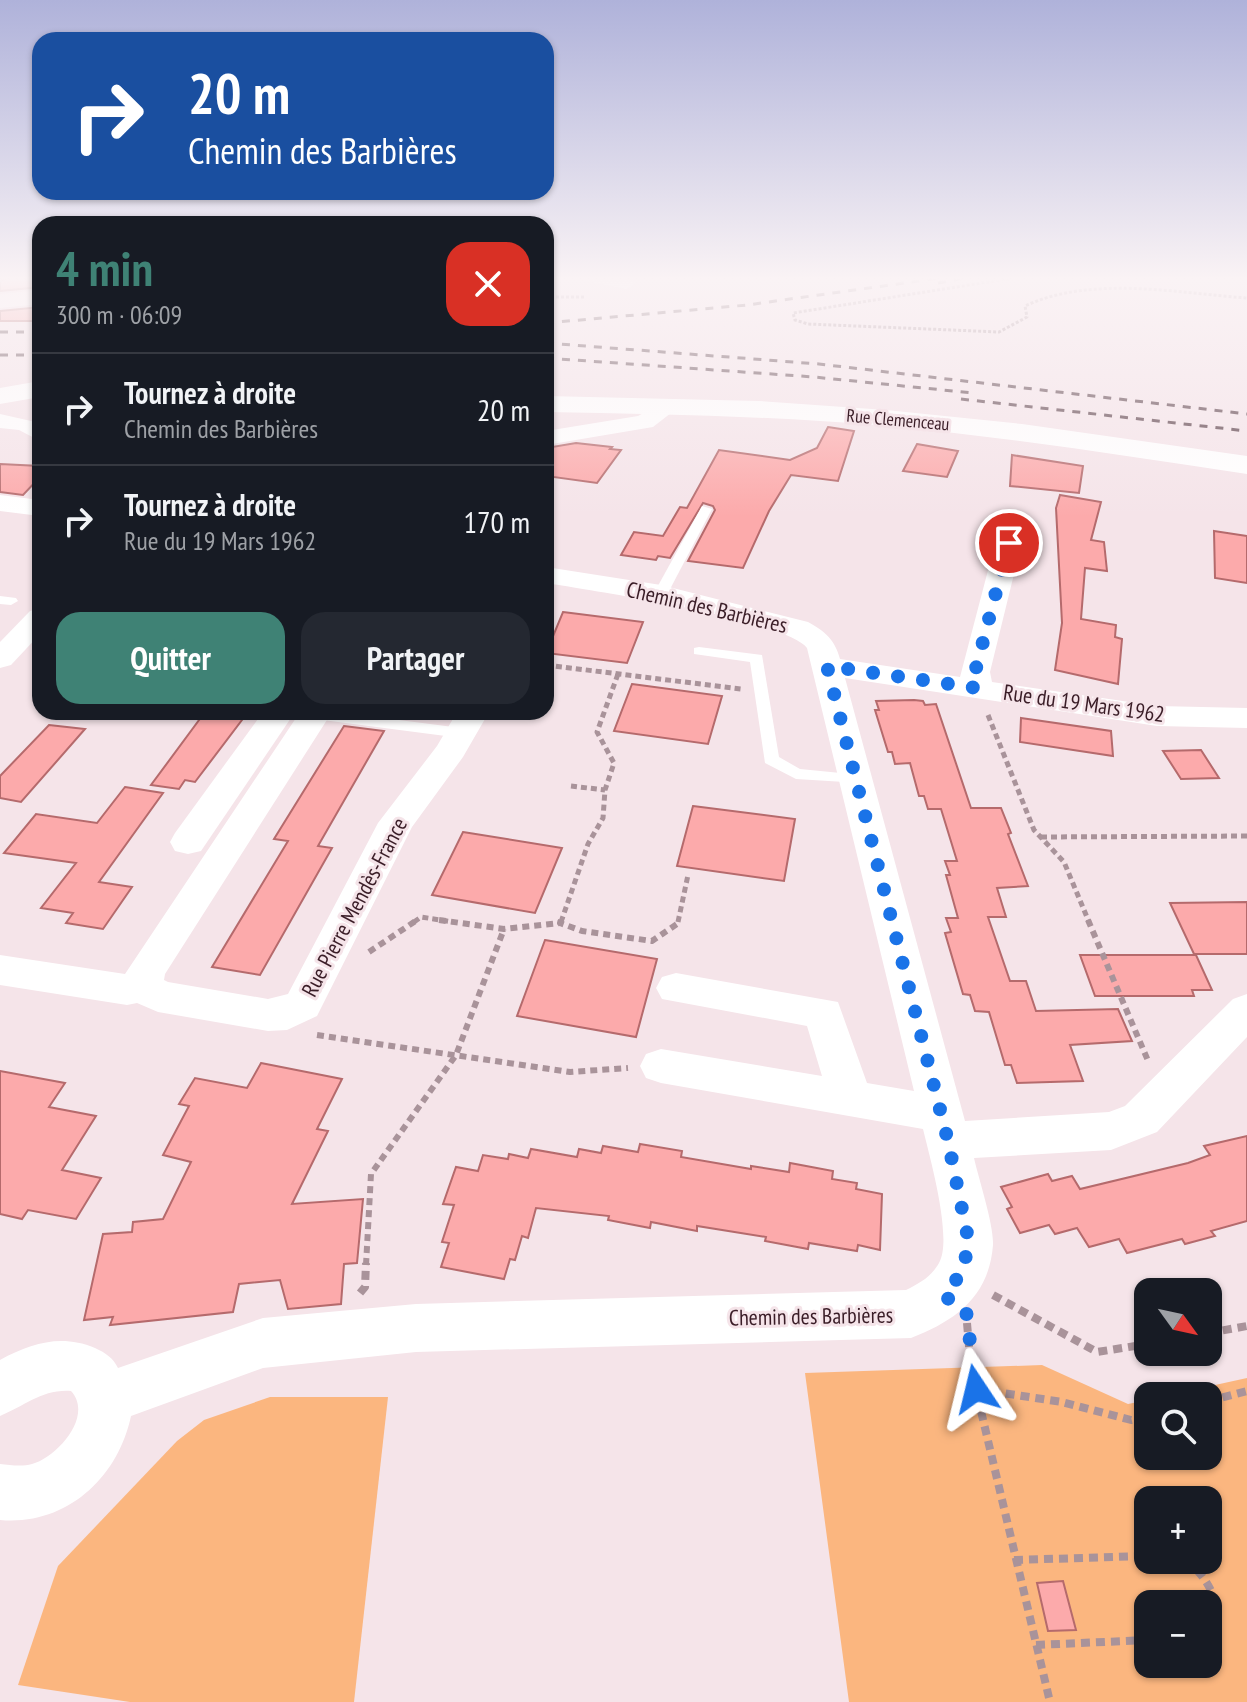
<!DOCTYPE html>
<html lang="fr">
<head>
<meta charset="utf-8">
<style>
  body { margin:0; font-family:"PT Sans Narrow",sans-serif; background:#242831; color:#f1f3f6; height:100vh; display:flex; flex-direction:column; font-size:30px; white-space:nowrap }
  * { box-sizing:border-box; margin:0 }
  p { font-size:26px; color:#9ea1a6 }
  .icon { flex:none; width:44px; height:44px; fill:none; stroke:currentColor; stroke-width:2; stroke-linecap:round; stroke-linejoin:round }
  .map { position:relative; flex:1; overflow:hidden }
  .panel { position:absolute; left:32px; top:216px; width:522px; height:504px; display:flex; flex-direction:column; background:#171b24; border-radius:24px; box-shadow:0 2px 6px #0004 }
  .panel>* { flex:none }
  .guide { position:absolute; left:32px; top:32px; width:522px; height:168px; border-radius:24px; box-shadow:0 2px 6px #0004; background:#1a4fa0; color:#fff; overflow:hidden }
  .needle { width:52px; rotate:123deg }
  .controls { position:absolute; left:1134px; top:1278px; display:grid; gap:16px }
  .controls a { display:grid; place-items:center; width:88px; height:88px; border-radius:16px; background:#171b24; box-shadow:0 2px 6px #0004; font-size:40px }
  .pin { position:absolute; display:grid; place-items:center; width:68px; height:68px; color:#fff; margin:-34px; border:4px solid #fff; border-radius:50%; box-shadow:0 2px 8px #0007 }
  .me { position:absolute; width:88px; margin:-44px; rotate:350deg; stroke-linejoin:round; filter:drop-shadow(0 0 6px #0008) }
  .turn { display:flex; align-items:center; gap:28px; height:168px; padding:0 24px; font-size:36px }
  .turn .icon { width:104px; height:104px; stroke-width:2.5 }
  .turn b { display:block; font-size:56px; line-height:68px }
  .round { display:grid; place-items:center; flex:none; width:84px; height:84px; border-radius:24px; background:#242831 }
  .overview { display:flex; align-items:center; justify-content:space-between; height:136px; padding:0 24px }
  h1 { font-size:48px; font-weight:600; line-height:60px; color:#3f8275 }
  .primary-button { display:flex; gap:16px; margin-top:auto; padding:16px 24px }
  .primary-button a { flex:1; height:92px; border-radius:24px; background:#3f8275; color:#fff; font-size:32px; font-weight:600; line-height:92px; text-align:center }
  .primary-button a+a { background:#242831; color:#f1f3f6 }
  ul { padding:0; list-style:none }
  li { display:flex; align-items:center; gap:24px; height:112px; padding:0 24px; border-top:2px solid #363941 }
  li div { flex:1 }
  li b { display:block; font-size:30px }
  li em { font-style:normal }
  .map>svg:first-child { display:block }
  .green { fill:#fbb67f; fill-rule:evenodd }
  .building { fill:#fcaaab; stroke:#b56a6c; stroke-width:2 }
  .lines { fill:none; stroke-linecap:round; stroke-linejoin:round }
  .path-far3 { stroke:#a9939a; stroke-width:3; stroke-dasharray:3 2; stroke-linecap:butt }
  .path-far2 { stroke:#a9939a; stroke-width:5; stroke-dasharray:6 4; stroke-linecap:butt }
  .path-far1 { stroke:#a9939a; stroke-width:6; stroke-dasharray:7 5; stroke-linecap:butt }
  .path { stroke:#a9939a; stroke-width:8; stroke-dasharray:9 6; stroke-linecap:butt }
  .lane { fill:#fff; fill-rule:evenodd }
  .street { fill:#fff; fill-rule:evenodd }
  .secondary { fill:#fff; fill-rule:evenodd }
  .rail { stroke:#5b4049; stroke-width:3; stroke-dasharray:8 8; stroke-linecap:butt }
  .route { stroke:#1a73e8; stroke-width:14; stroke-dasharray:0 25.2 }
  .labels { text-anchor:middle; stroke-width:6; stroke-linejoin:round; paint-order:stroke }
  .far-street-label { font-size:18px; fill:#3a1d27; stroke:#f5e4e9 }
  .street-label { font-size:22px; fill:#3a1d27; stroke:#f5e4e9 }
</style>
</head>
<body>
<div class="map">
<svg width="1247" height="1702" viewBox="0 0 1247 1702">
  <rect width="100%" height="100%" fill="#f5e4e9"/>
  <g class="green">
    <path d="M 1042,1365 L 1128,1404 L 1148,1400 L 1148,1456 L 1208,1456 L 1208,1396 L 1165,1396 L 1247,1378 L 1247,1702 L 849,1702 L 805,1373 ZM 1148,1500 L 1208,1500 L 1208,1560 L 1148,1560 ZM 1148,1604 L 1208,1604 L 1208,1664 L 1148,1664 Z"/>
    <polygon points="270,1397 388,1397 354,1702 130,1702 18,1685 58,1566 177,1441 204,1420"/>
  </g>
  <g class="building">
    <polygon points="11,277 40,277 40,287 0,291 0,281"/>
    <polygon points="40,307 40,321 0,321 0,311"/>
    <polygon points="828,427 854,431 838,481 791,475 769,511 743,568 688,561 715,510 713,506 703,503 670,558 658,556 656,560 621,555 634,532 663,536 680,507 687,508 719,450 790,460 817,448"/>
    <polygon points="576,443 612,447 610,449 621,450 597,483 546,476 546,448"/>
    <polygon points="917,444 958,451 947,477 903,471"/>
    <polygon points="1012,455 1083,466 1079,493 1010,486"/>
    <polygon points="0,464 40,466 40,477 23,495 0,492"/>
    <polygon points="1060,495 1101,502 1091,540 1104,542 1107,571 1085,568 1081,619 1116,625 1115,637 1122,639 1118,684 1055,670 1062,623 1056,508"/>
    <polygon points="1214,531 1247,536 1247,583 1215,578"/>
    <polygon points="563,612 643,622 627,663 546,653"/>
    <polygon points="632,684 722,696 708,744 614,731"/>
    <polygon points="914,700 923,701 925,705 936,704 971,808 1001,808 1011,833 1008,834 1028,886 997,888 1006,917 988,917 1010,981 1026,981 1036,1011 1118,1009 1132,1041 1070,1045 1083,1081 1017,1083 1011,1065 1005,1065 989,1012 975,1011 970,995 963,994 945,933 951,932 946,918 958,918 946,875 950,875 945,861 957,861 941,809 928,809 924,796 919,796 910,763 895,764 892,752 888,752 875,710 879,710 876,701"/>
    <polygon points="205,712 248,712 195,782 185,780 179,789 151,785"/>
    <polygon points="1021,718 1111,731 1113,756 1020,742"/>
    <polygon points="49,725 85,729 21,802 0,798 0,776"/>
    <polygon points="344,726 384,731 318,846 332,848 260,975 212,967 288,841 274,839"/>
    <polygon points="1201,750 1219,778 1181,779 1163,751"/>
    <polygon points="125,787 163,793 99,882 132,887 103,929 66,923 73,913 41,908 76,863 4,853 36,814 97,823"/>
    <polygon points="693,806 795,819 784,881 677,866"/>
    <polygon points="463,832 562,848 535,913 432,895"/>
    <polygon points="1247,902 1247,954 1194,954 1170,903"/>
    <polygon points="545,940 657,959 636,1037 517,1016"/>
    <polygon points="1080,955 1196,955 1212,990 1192,990 1194,996 1095,996"/>
    <polygon points="261,1063 342,1079 317,1129 328,1131 292,1204 363,1199 357,1263 344,1264 341,1304 288,1309 280,1280 239,1284 233,1312 110,1325 113,1317 84,1320 103,1234 132,1232 133,1222 163,1219 191,1162 163,1155 189,1106 179,1104 195,1078 247,1088"/>
    <polygon points="0,1071 65,1083 49,1107 96,1116 62,1170 101,1178 76,1219 28,1210 22,1219 0,1214"/>
    <polygon points="1247,1136 1247,1221 1211,1231 1215,1236 1185,1244 1182,1239 1127,1253 1119,1239 1089,1247 1077,1228 1055,1234 1049,1225 1020,1233 1007,1209 1012,1207 1001,1187 1048,1174 1052,1181 1072,1176 1080,1189 1188,1163 1210,1155 1204,1146"/>
    <polygon points="640,1144 682,1151 681,1157 751,1169 751,1166 789,1172 790,1163 833,1171 832,1179 857,1183 856,1189 882,1194 880,1250 858,1245 857,1251 809,1243 808,1249 765,1241 766,1237 697,1226 697,1231 651,1222 650,1228 608,1220 609,1216 536,1208 528,1238 522,1236 515,1260 510,1259 504,1279 441,1267 449,1243 442,1242 454,1205 443,1204 456,1167 478,1171 483,1155 508,1159 509,1154 528,1158 531,1149 577,1157 579,1149 601,1153 603,1146 638,1152"/>
    <polygon points="1063,1581 1076,1630 1048,1631 1037,1583"/>
  </g>
  <g class="lines">
    <g class="path-far3">
      <path d="M 1019,277 L 793,313 L 795,320 L 808,324 L 999,332 L 1027,317 L 1025,306 C 1091,275 1177,293 1247,298"/>
      <polyline points="546,297 584,297"/>
    </g>
    <g class="path-far2">
      <polyline points="546,665 741,689"/>
      <polyline points="988,715 1034,830 1064,862 1089,922"/>
      <polyline points="571,786 605,790"/>
      <polyline points="1041,837 1247,836"/>
      <polyline points="414,922 421,917 453,922"/>
      <polyline points="561,922 588,844 603,818 605,790 614,763 597,732 618,674"/>
      <polyline points="678,922 688,875"/>
    </g>
    <g class="path-far1">
      <polyline points="439,920 504,929 560,923"/>
      <polyline points="561,920 560,923 582,931 652,941 677,924 678,920"/>
      <polyline points="1088,920 1149,1063"/>
      <polyline points="369,952 417,920"/>
      <polyline points="317,1035 570,1072 628,1068"/>
      <polyline points="366,1265 371,1174 456,1055 504,929"/>
    </g>
    <g class="path">
      <polyline points="360,1293 365,1287 366,1263"/>
      <polyline points="993,1295 1097,1352 1148,1344"/>
      <polyline points="967,1323 971,1369 1050,1702"/>
      <polyline points="1208,1333 1247,1326"/>
      <polyline points="976,1389 1062,1402 1131,1420 1148,1416"/>
      <polyline points="1208,1401 1247,1391"/>
      <polyline points="1014,1560 1148,1556"/>
      <path d="M 1186,1560 C 1210,1580 1225,1606 1208,1635"/>
      <polyline points="1036,1645 1148,1640"/>
    </g>
    <g class="lane">
      <polygon points="702,506 712,509 668,593 666,596 656,596 654,593"/>
      <polygon points="0,596 16,598 18,601 11,605 0,604"/>
      <polygon points="699,647 762,655 779,757 800,769 861,775 863,779 861,783 796,779 765,763 750,662 694,654 694,648"/>
      <polygon points="308,712 337,712 461,728 469,733 461,738 315,719 309,717"/>
    </g>
    <g class="street">
      <polygon points="584,277 627,277 636,283 627,289 587,281"/>
      <polygon points="669,399 680,406 653,427 546,445 546,431 638,416"/>
      <polygon points="0,414 40,423 40,441 19,430 0,428"/>
      <polygon points="0,495 40,500 40,516 0,511"/>
      <path d="M 1015,509 L 1024,512 L 1028,517 L 990,672 L 992,682 L 1157,706 L 1247,708 L 1247,728 L 1157,726 L 845,678 L 965,1121 L 1109,1112 L 1125,1106 L 1233,999 L 1247,994 L 1247,1037 L 1157,1132 L 1111,1150 L 974,1158 C 979,1180 994,1225 993,1245 C 989,1297 955,1321 911,1338 L 416,1352 L 263,1368 L 131,1416 C 118,1478 66,1526 0,1520 L 0,1464 C 10,1465 22,1467 32,1464 C 57,1457 94,1416 71,1391 C 42,1389 25,1406 0,1416 L 0,1360 C 32,1343 61,1334 95,1348 C 106,1353 113,1358 118,1368 L 263,1318 L 416,1304 L 906,1290 C 920,1283 931,1277 939,1263 C 953,1239 930,1158 923,1129 L 661,1083 L 646,1078 L 640,1066 L 646,1054 L 661,1049 L 822,1076 L 807,1026 L 662,999 L 656,988 L 662,977 L 676,973 L 838,1002 L 867,1083 L 914,1091 L 807,648 C 787,620 589,590 546,583 L 546,567 L 661,585 L 808,622 C 825,631 835,640 840,659 L 960,677 L 1002,517 L 1006,512 Z"/>
      <polygon points="40,608 40,634 11,665 0,668 0,642 30,611"/>
      <polygon points="263,712 295,712 201,851 188,854 175,851 170,842 175,833"/>
      <polygon points="300,712 332,712 165,974 164,980 168,982 268,999 288,994 378,823 437,746 457,712 489,712 463,757 412,827 317,1016 287,1030 268,1031 158,1012 137,1003 127,1005 0,985 0,955 125,974"/>
    </g>
    <g class="secondary">
      <polygon points="40,290 40,304 0,308 0,294"/>
      <polygon points="40,381 40,397 0,404 0,388"/>
      <path d="M 546,396 L 759,401 L 886,410 L 1022,424 L 1247,456 L 1247,474 C 1127,456 1007,437 886,426 C 773,416 659,414 546,412 Z"/>
    </g>
    <g class="rail">
      <polyline points="938,283 970,277"/>
      <polyline points="546,323 747,305 947,277"/>
      <polyline points="0,332 40,332"/>
      <polyline points="546,343 819,364 1247,414"/>
      <polyline points="0,355 40,355"/>
      <polyline points="546,358 814,377 973,393"/>
      <polyline points="961,399 1247,431"/>
    </g>
  </g>
  <linearGradient id="sky" x2="0" y2="1"><stop stop-color="#afb2da"/><stop offset="0.54" stop-color="#faf3f5"/><stop offset="1" stop-color="#faf3f5" stop-opacity="0"/></linearGradient>
  <rect width="1247" height="516" fill="url(#sky)"/>
  <g class="lines">
    <polyline class="route" points="976,1389 966,1310 944,1296 962,1272 969,1243 948,1141 827,666 977,688 975,672 1009,543"/>
  </g>
  <g class="labels">
    <g class="far-street-label">
      <text transform="translate(898 420) rotate(5)" y="6">Rue Clemenceau</text>
    </g>
    <g class="street-label">
      <text transform="translate(707 607) rotate(13)" y="8">Chemin des Barbières</text>
      <text transform="translate(1084 703) rotate(8)" y="8">Rue du 19 Mars 1962</text>
      <text transform="translate(354 907) rotate(-62)" y="8">Rue Pierre Mendès-France</text>
      <text transform="translate(811 1316) rotate(-1)" y="8">Chemin des Barbières</text>
    </g>
  </g>
</svg>
<div class="controls">
<a><svg class="needle" viewBox="-14 -14 28 28"><path d="M0-13l5 13h-10z" fill="#e53935"/><path d="M0 13l5-13h-10z" fill="#9ea1a6"/></svg></a>
<a><svg class="icon" aria-label="search" viewBox="0 0 24 24"><circle cx="10" cy="10" r="6"/><path d="M15 15l6 6"/></svg></a>
<a>+</a>
<a>−</a>
</div>
<div class="pin" style="left:1009px;top:543px;background:#d93025"><svg class="icon" aria-label="arrive" viewBox="0 0 24 24"><path d="M6 21V4h12l-3 4 3 4H6"/></svg></div>
<svg class="me" style="left:976px;top:1389px" viewBox="-20 -20 40 40"><path d="M0-17L14 15 0 8-14 15z" fill="#1a73e8" stroke="#fff" stroke-width="4"/></svg>
<div class="guide">
<div class="turn"><svg class="icon" aria-label="right" viewBox="0 0 24 24"><path d="M7 20v-9h11M14 6l5 5-5 5"/></svg><div><b>20 m</b>Chemin des Barbières</div></div>
</div>
<section class="panel">
<div class="overview"><div><h1>4 min</h1><p>300 m · 06:09</p></div><a class="round" style="background:#d93025;color:#fff"><svg class="icon" aria-label="close" viewBox="0 0 24 24"><path d="M6 6l12 12M18 6L6 18"/></svg></a></div>
<ul>
<li><svg class="icon" aria-label="right" viewBox="0 0 24 24"><path d="M7 20v-9h11M14 6l5 5-5 5"/></svg><div><b>Tournez à droite</b><p>Chemin des Barbières</p></div><em>20 m</em></li>
<li><svg class="icon" aria-label="right" viewBox="0 0 24 24"><path d="M7 20v-9h11M14 6l5 5-5 5"/></svg><div><b>Tournez à droite</b><p>Rue du 19 Mars 1962</p></div><em>170 m</em></li>
</ul>
<div class="primary-button"><a>Quitter</a><a>Partager</a></div>
</section>
</div>
</body>
</html>
